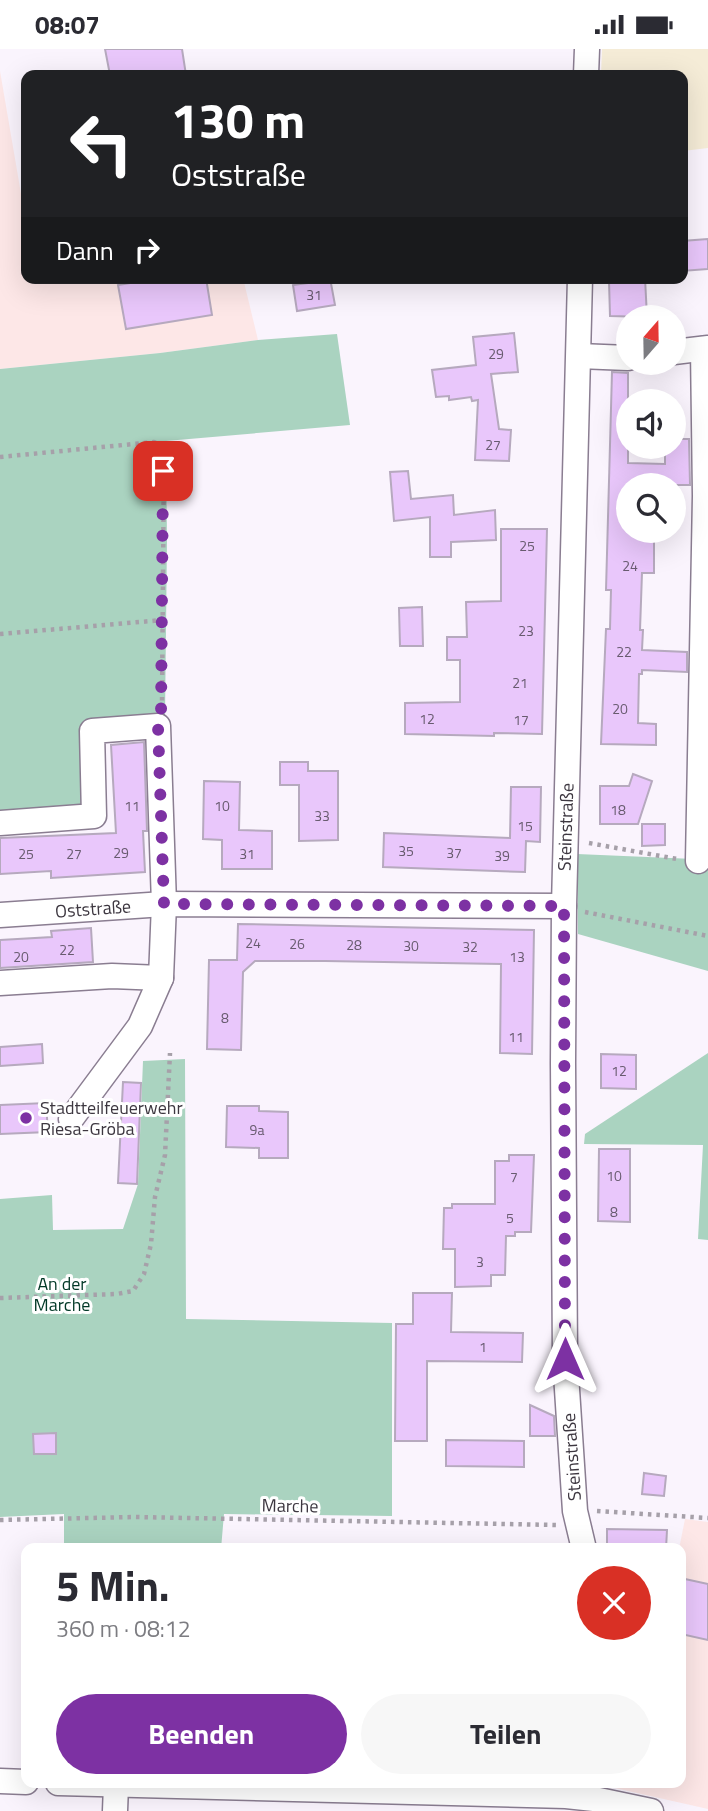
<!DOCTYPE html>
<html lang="de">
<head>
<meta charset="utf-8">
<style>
  body { margin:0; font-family:"Titillium Web",sans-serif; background:#f7f7f7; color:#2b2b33; height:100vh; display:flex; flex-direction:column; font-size:26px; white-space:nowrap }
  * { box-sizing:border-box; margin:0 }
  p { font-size:23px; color:#7c7c81 }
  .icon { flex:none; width:38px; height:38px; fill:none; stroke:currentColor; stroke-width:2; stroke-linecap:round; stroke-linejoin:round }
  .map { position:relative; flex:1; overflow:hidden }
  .details { position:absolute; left:21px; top:1494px; width:665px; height:245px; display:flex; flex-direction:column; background:#fff; border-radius:14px; box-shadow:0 7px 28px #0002 }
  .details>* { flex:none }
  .top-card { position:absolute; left:21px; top:21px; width:667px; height:214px; border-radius:14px; box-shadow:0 7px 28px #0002; background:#202124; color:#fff; overflow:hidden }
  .needle { width:46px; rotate:20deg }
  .tools { position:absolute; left:616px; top:256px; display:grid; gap:14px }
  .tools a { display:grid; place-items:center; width:70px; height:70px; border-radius:50%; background:#fff; box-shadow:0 7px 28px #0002; font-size:35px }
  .pin { position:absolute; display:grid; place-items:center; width:60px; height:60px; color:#fff; margin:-30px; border-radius:14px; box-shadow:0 4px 10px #0006 }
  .me { position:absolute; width:77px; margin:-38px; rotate:0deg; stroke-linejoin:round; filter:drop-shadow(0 0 5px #0008) }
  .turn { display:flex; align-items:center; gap:24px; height:147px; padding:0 35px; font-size:32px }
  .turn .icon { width:91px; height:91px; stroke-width:2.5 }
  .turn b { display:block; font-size:49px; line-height:60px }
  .then { display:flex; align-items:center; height:66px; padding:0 35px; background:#0003; gap:14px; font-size:26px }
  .round { display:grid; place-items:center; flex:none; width:74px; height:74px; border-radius:37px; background:#f7f7f7 }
  .headline { display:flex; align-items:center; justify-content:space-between; height:119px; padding:0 35px }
  h1 { font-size:42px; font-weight:700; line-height:52px }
  .action { display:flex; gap:14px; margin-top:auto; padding:14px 35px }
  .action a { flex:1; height:80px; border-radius:42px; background:#7d31a3; color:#fff; font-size:28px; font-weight:700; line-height:80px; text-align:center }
  .action a+a { background:#f7f7f7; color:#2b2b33 }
  .status { display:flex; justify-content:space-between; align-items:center; height:49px; padding:0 35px; background:#fff; direction:ltr }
  .status svg { height:19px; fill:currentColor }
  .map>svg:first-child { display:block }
  .commercial { fill:#f5ecd7 }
  .industrial { fill:#fde7e7 }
  .green { fill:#aad3c0 }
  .building { fill:#e9c7fb; stroke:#b6a9be; stroke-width:2 }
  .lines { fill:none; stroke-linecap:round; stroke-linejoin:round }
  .minor-casing { stroke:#8a7d91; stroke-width:27 }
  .path { stroke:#a6a0a9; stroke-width:4.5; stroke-dasharray:3.5 5; stroke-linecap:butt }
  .minor { stroke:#fff; stroke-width:24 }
  .route { stroke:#7d31a3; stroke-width:12; stroke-dasharray:0 21.6 }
  .poi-dot { fill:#7d31a3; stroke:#fff; stroke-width:2.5 }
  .labels { text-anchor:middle; stroke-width:6; stroke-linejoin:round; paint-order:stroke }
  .number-label { font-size:14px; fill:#685b6f }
  .street-label { font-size:18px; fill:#3d3740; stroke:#fff }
  .poi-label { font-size:18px; fill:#3d3740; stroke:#fff; text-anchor:start }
  .park-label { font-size:18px; fill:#003826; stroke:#fff }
</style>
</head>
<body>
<div class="status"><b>08:07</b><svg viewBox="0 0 49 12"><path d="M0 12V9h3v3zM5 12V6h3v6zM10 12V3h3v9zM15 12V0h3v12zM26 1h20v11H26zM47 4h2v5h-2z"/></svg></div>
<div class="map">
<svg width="708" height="1762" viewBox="0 0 708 1762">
  <rect width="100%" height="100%" fill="#faf4fd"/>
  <polygon class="commercial" points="602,0 708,0 708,99 683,102 682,26 601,26"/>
  <g class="industrial">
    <polygon points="0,22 26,174 26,229 243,229 258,291 160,304 0,320"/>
    <polygon points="685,1470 708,1473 708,1760 615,1739 609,1734 681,1734 681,1500 679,1500"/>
  </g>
  <g class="green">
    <polygon points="337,285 350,376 166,392 167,491 165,668 85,675 84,757 0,768 0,320 160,304 258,291"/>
    <polygon points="708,308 708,922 578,885 577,805 694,810"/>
    <polygon points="708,1004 708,1191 698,1190 703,1096 584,1095 585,1085"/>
    <polygon points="185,1010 186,1270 392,1274 392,1467 224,1465 221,1500 64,1500 64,1465 0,1468 0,1150 52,1146 53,1181 123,1180 138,1135 143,1012"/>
  </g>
  <g class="building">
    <polygon points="105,0 182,0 186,26 110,26"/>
    <polygon points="708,190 708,220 682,222 682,192"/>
    <polygon points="161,229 206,229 212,266 126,280 118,236"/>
    <polygon points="308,229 330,229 335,256 297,262 293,236 309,234"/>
    <polygon points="627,229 645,229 647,268 610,267 609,232"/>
    <polygon points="514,284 518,323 491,325 499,380 511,381 509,412 475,411 478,351 472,352 471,348 449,351 449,347 436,348 432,321 476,316 473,288"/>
    <polygon points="612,323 628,324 628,414 665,415 665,397 674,397 674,390 689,390 690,436 628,436 628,481 654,481 654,524 642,524 640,581 643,581 642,601 687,603 687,623 642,621 642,625 639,625 638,674 656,675 656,696 601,695 606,580 610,580 611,541 606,541"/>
    <polygon points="408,422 411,450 453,446 454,466 495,461 496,491 451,493 451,508 430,508 430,468 394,472 390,423"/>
    <polygon points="501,480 547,480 542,685 494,684 494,687 405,685 405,654 460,653 460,611 447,611 447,588 467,588 466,553 501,552"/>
    <polygon points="422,558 423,597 400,597 399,559"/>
    <polygon points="144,693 147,782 143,782 145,823 51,829 51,822 0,825 0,789 116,784 111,696"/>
    <polygon points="280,713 308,713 308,722 338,722 338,791 299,792 299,736 280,736"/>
    <polygon points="633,725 652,732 638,775 600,775 600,737 629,737"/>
    <polygon points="204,732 240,733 239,781 272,782 272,820 222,820 222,791 203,790"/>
    <polygon points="511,738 541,738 540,793 526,792 525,823 383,818 384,784 510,789"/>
    <polygon points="642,775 665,775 665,796 642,797"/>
    <polygon points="238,875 534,881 532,1005 500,1004 501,915 325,912 255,912 243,923 241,1001 207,1000 209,911 237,911"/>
    <polygon points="91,879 93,913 0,919 0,891 52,888 51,882"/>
    <polygon points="42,995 43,1014 0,1017 0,998"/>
    <polygon points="601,1005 636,1006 636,1040 601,1039"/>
    <polygon points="123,1033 141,1034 137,1135 118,1134"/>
    <polygon points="46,1054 48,1083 0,1085 0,1056"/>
    <polygon points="227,1057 259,1057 259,1062 288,1063 288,1109 259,1109 259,1099 226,1098"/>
    <polygon points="599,1100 630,1100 630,1173 598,1172"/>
    <polygon points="509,1106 534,1106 531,1183 515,1183 515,1187 506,1187 505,1226 491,1226 491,1237 455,1238 455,1200 443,1200 444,1159 452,1159 452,1155 495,1155 495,1112 509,1112"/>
    <polygon points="413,1244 452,1244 451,1283 523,1284 522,1313 427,1312 427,1392 395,1392 396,1275 413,1275"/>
    <polygon points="530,1356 554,1367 555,1387 530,1387"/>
    <polygon points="56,1384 56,1405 34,1405 33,1385"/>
    <polygon points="446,1391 524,1392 524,1418 446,1417"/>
    <polygon points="644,1424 666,1427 664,1447 642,1445"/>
    <polygon points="607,1480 667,1481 666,1500 607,1500"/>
    <polygon points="685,1530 708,1535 708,1591 681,1585 681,1548"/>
  </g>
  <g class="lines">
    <defs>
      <g id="minor">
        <polyline points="586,26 587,0"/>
        <polyline points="580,229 564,857 563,1014 565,1310 575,1462 584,1500"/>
        <polyline points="674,303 708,299"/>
        <polyline points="579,307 628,309"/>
        <polyline points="0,774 94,767 92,682 158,677 164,855 161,929 140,977 71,1070"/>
        <polyline points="698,812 705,447 703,300"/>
        <polyline points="0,866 164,855 564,857"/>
        <polyline points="0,934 112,927 161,929"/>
        <polyline points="0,1732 26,1733"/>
        <polyline points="58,1734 566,1747 594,1750 651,1762"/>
        <polyline points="115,1762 116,1736"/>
      </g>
    </defs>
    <use href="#minor" class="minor-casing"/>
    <g class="path">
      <polyline points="0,408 154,393 164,397 162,654"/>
      <polyline points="0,585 163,571"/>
      <polyline points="589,794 677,810"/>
      <polyline points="585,863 708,887"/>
      <polyline points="0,1249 117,1245 133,1242 144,1225 151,1195 155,1148 165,1106 170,1004"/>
      <polyline points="597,1462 708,1469"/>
      <polyline points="0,1471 135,1468 557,1476"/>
    </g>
    <use href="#minor" class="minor"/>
  </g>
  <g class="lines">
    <polyline class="route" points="163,422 161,668 158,677 164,855 564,857 565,1310"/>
  </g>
  <circle class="poi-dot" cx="26" cy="1069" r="7"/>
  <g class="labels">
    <g class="number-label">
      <text x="314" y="251">31</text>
      <text x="496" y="310">29</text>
      <text x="493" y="401">27</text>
      <text x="527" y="502">25</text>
      <text x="630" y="522">24</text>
      <text x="526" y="587">23</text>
      <text x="624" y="608">22</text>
      <text x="520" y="639">21</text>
      <text x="620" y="665">20</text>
      <text x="427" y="675">12</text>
      <text x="521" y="676">17</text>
      <text x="132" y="762">11</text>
      <text x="222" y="762">10</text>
      <text x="618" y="766">18</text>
      <text x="322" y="772">33</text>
      <text x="525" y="782">15</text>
      <text x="406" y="807">35</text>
      <text x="121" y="809">29</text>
      <text x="454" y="809">37</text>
      <text x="26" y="810">25</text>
      <text x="74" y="810">27</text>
      <text x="247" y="810">31</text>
      <text x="502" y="812">39</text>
      <text x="253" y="899">24</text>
      <text x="297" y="900">26</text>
      <text x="354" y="901">28</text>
      <text x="411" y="902">30</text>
      <text x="470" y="903">32</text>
      <text x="67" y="906">22</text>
      <text x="21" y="913">20</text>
      <text x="517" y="913">13</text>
      <text x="225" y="974">8</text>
      <text x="516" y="993">11</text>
      <text x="619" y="1027">12</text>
      <text x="257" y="1086">9a</text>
      <text x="614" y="1132">10</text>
      <text x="514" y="1133">7</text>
      <text x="614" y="1168">8</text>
      <text x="510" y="1174">5</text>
      <text x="480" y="1218">3</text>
      <text x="483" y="1303">1</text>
    </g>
    <g class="street-label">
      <text transform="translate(566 778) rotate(-88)" y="6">Steinstraße</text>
      <text transform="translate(93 860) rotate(-4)" y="6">Oststraße</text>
      <text transform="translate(572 1408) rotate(-94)" y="6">Steinstraße</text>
      <text transform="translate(290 1457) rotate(1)" y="6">Marche</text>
    </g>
    <g class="poi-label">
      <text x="40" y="1065">Stadtteilfeuerwehr<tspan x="40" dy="21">Riesa-Gröba</tspan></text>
    </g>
    <g class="park-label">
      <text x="62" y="1241">An der<tspan x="62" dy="21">Marche</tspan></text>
    </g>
  </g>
</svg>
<div class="tools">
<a><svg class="needle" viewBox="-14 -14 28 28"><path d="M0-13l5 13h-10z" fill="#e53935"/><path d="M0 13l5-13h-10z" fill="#7c7c81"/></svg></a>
<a><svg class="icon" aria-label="sound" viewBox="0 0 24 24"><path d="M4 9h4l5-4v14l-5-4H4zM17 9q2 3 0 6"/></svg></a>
<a><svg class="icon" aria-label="search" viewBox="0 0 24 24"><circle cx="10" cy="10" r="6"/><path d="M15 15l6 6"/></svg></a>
</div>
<div class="pin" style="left:163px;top:422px;background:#d93025"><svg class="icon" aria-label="arrive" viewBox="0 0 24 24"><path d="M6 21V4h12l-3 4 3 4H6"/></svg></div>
<svg class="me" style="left:565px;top:1310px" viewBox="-20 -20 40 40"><path d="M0-17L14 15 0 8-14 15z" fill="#7d31a3" stroke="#fff" stroke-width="4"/></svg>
<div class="top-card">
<div class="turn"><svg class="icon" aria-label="left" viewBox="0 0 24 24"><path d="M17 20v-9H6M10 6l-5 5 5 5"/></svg><div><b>130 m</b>Oststraße</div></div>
<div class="then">Dann<svg class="icon" aria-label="right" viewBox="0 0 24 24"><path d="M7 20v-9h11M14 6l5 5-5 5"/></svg></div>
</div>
<section class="details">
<div class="headline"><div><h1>5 Min.</h1><p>360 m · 08:12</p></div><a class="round" style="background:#d93025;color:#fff"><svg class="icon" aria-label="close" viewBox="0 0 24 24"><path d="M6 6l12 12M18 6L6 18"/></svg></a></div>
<div class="action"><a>Beenden</a><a>Teilen</a></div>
</section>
</div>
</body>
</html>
